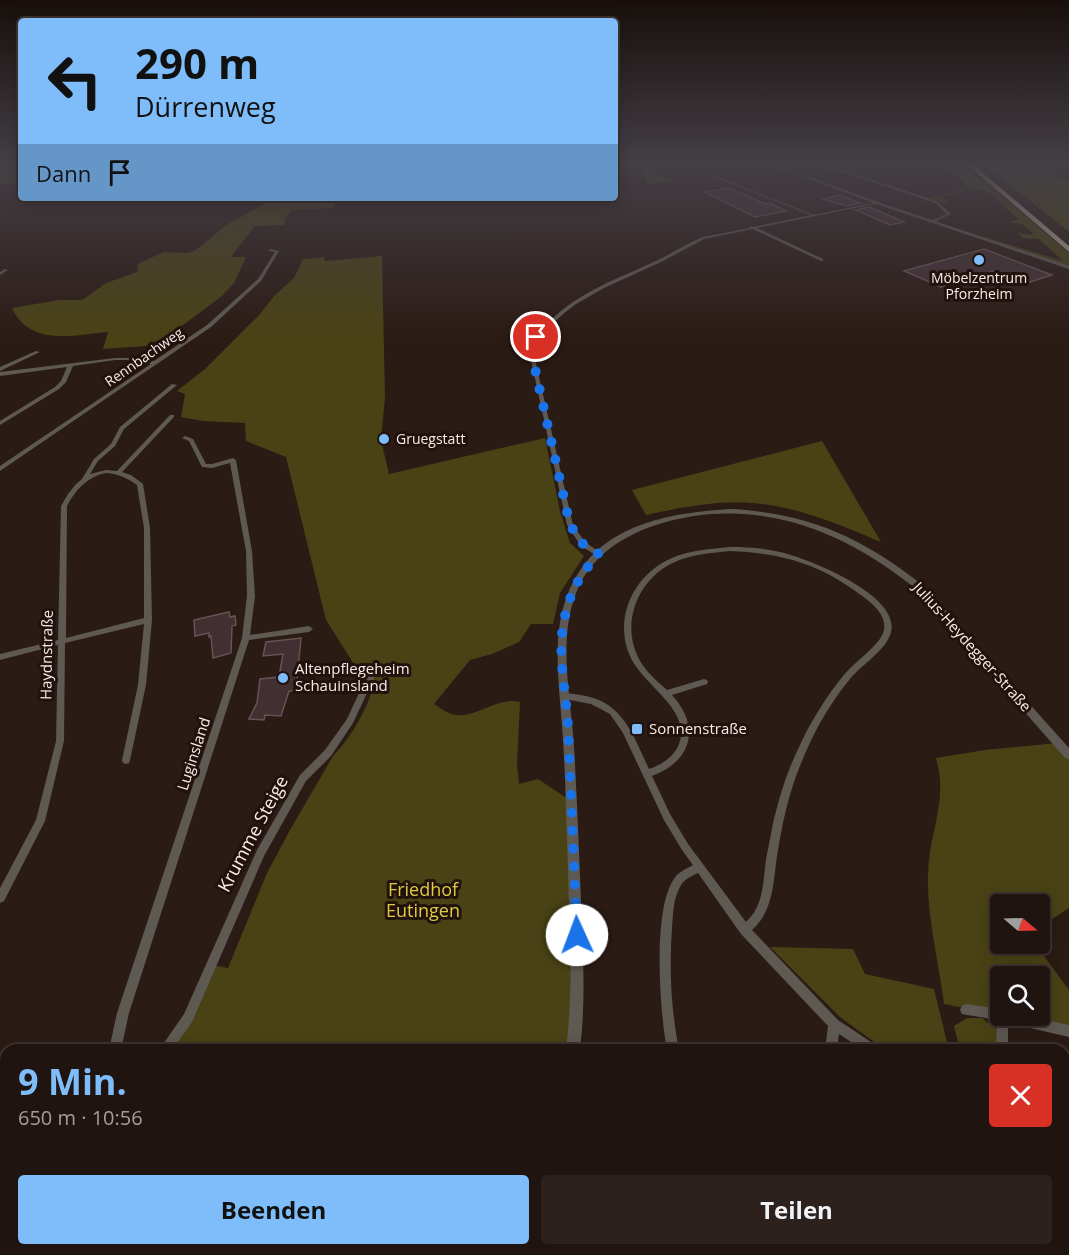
<!DOCTYPE html>
<html lang="de">
<head>
<meta charset="utf-8">
<style>
  body { margin:0; font-family:"Open Sans",sans-serif; background:#2d211e; color:#f1f3f6; height:100vh; display:flex; flex-direction:column; font-size:22px; white-space:nowrap }
  * { box-sizing:border-box; margin:0 }
  p { font-size:20px; color:#a29e9f }
  .icon { flex:none; width:33px; height:33px; fill:none; stroke:currentColor; stroke-width:2; stroke-linecap:round; stroke-linejoin:round }
  .map { position:relative; flex:1; overflow:hidden }
  .details { position:absolute; left:0px; top:1044px; width:1070px; height:212px; display:flex; flex-direction:column; background:#201410; border-radius:18px 18px 0 0; box-shadow:0 3px 15px #0003,0 0 0 2px #3d3330 }
  .details>* { flex:none }
  .hud { position:absolute; left:18px; top:18px; width:600px; height:183px; border-radius:6px; box-shadow:0 3px 15px #0003,0 0 0 2px #3d3330; background:#7ebdf9; color:#111; overflow:hidden }
  .needle { width:39px; rotate:109deg }
  .buttons { position:absolute; left:990px; top:894px; display:grid; gap:12px }
  .buttons a { display:grid; place-items:center; width:60px; height:60px; border-radius:6px; background:#201410; box-shadow:0 3px 15px #0003,0 0 0 2px #3d3330; font-size:30px }
  .pin { position:absolute; display:grid; place-items:center; width:51px; height:51px; color:#fff; margin:-26px; border:3px solid #fff; border-radius:50%; box-shadow:0 2px 6px #0007 }
  .me { position:absolute; width:66px; margin:-33px; rotate:358deg; stroke-linejoin:round; filter:drop-shadow(0 0 4px #0008) }
  .turn { display:flex; align-items:center; gap:21px; height:126px; padding:0 18px; font-size:27px }
  .turn .icon { width:78px; height:78px; stroke-width:2.5 }
  .turn b { display:block; font-size:42px; line-height:51px }
  .then { display:flex; align-items:center; height:57px; padding:0 18px; background:#0003; gap:12px; font-size:22px }
  .round { display:grid; place-items:center; flex:none; width:63px; height:63px; border-radius:6px; background:#2d211e }
  .head { display:flex; align-items:center; justify-content:space-between; height:102px; padding:0 18px }
  h1 { font-size:36px; font-weight:700; line-height:45px; color:#7ebdf9 }
  .cta { display:flex; gap:12px; margin-top:auto; padding:12px 18px }
  .cta a { flex:1; height:69px; border-radius:6px; background:#7ebdf9; color:#111; font-size:24px; font-weight:700; line-height:69px; text-align:center }
  .cta a+a { background:#2d211e; color:#f1f3f6 }
  .map>svg:first-child { display:block }
  .green { fill:#494215 }
  .building { fill:#422f31; stroke:#675255; stroke-width:1.5 }
  .lines { fill:none; stroke-linecap:round; stroke-linejoin:round }
  .minor { fill:#5f5953; fill-rule:evenodd }
  .tertiary { fill:#5f5953; fill-rule:evenodd }
  .motorway { fill:#b8a999; fill-rule:evenodd }
  .route { stroke:#1a73e8; stroke-width:10; stroke-dasharray:0 18 }
  .poi-dot { fill:#7ebdf9; stroke:#21120d; stroke-width:2 }
  .labels { text-anchor:middle; stroke-width:6; stroke-linejoin:round; paint-order:stroke }
  .far-poi-label { font-size:14px; fill:#f8ece8; stroke:#21120d }
  .far-street-label { font-size:14px; fill:#f8ece8; stroke:#21120d }
  .street-label { font-size:15px; fill:#f8ece8; stroke:#21120d }
  .poi-label { font-size:15px; fill:#f8ece8; stroke:#21120d; text-anchor:start }
  .near-street-label { font-size:18px; fill:#f8ece8; stroke:#21120d }
  .near-park-label { font-size:18px; fill:#dfca42; stroke:#21120d }
</style>
</head>
<body>
<div class="map">
<svg width="1069" height="1255" viewBox="0 0 1069 1255">
  <rect width="100%" height="100%" fill="#2b1b15"/>
  <g class="green">
    <polygon points="0,162 21,162 21,183 0,184"/>
    <polygon points="654,162 658,174 674,181 648,184 640,167"/>
    <polygon points="945,162 961,162 1069,253 1069,267 961,230 1063,261 1039,239 1023,238 1018,233 1032,235 1033,233 1022,224 1009,222 1019,220 991,194 979,189 974,188 941,197 948,202 945,204 931,198 968,188 954,172 943,171 953,168"/>
    <polygon points="981,162 1040,162 1057,173 1053,175 1069,182 1069,232"/>
    <path d="M 275,198 L 335,198 L 334,208 L 292,210 L 286,217 L 284,225 L 255,226 L 231,257 L 246,257 L 234,283 L 222,296 L 171,334 L 146,346 L 103,349 L 108,332 C 74,335 30,347 12,308 L 59,300 L 82,300 L 106,283 L 137,272 L 138,264 L 163,252 L 187,253 L 196,250 L 225,226 Z"/>
    <path d="M 382,256 L 385,397 L 381,440 L 389,474 L 545,438 L 560,511 L 570,543 L 584,556 L 560,593 L 553,624 L 531,624 L 519,642 L 492,654 L 470,660 L 434,704 C 440,708 449,714 455,715 C 477,718 499,696 520,702 L 517,764 L 519,784 L 538,779 L 571,801 L 573,1050 L 165,1050 L 212,965 L 228,968 L 267,873 L 290,830 L 333,756 C 352,736 367,710 374,684 L 364,680 L 326,620 L 286,457 L 246,441 L 245,423 L 203,421 L 181,417 L 185,394 L 177,391 L 205,369 L 260,314 L 275,295 L 294,278 L 303,259 L 324,257 L 325,261 Z"/>
    <path d="M 822,441 L 881,542 C 840,525 797,506 752,503 C 721,500 677,508 646,515 L 632,490 Z"/>
    <path d="M 1058,743 L 1069,755 L 1069,908 L 1040,927 L 1040,904 L 1000,904 L 1000,944 L 1035,944 L 1069,990 L 1069,1031 L 1001,1016 L 1040,1016 L 1040,976 L 1000,976 L 1000,1015 L 944,1004 C 939,962 927,919 928,876 C 928,834 949,801 936,758 L 985,750 Z"/>
    <polygon points="770,947 853,949 865,974 934,989 949,1050 885,1050 840,1017"/>
    <polygon points="967,1018 982,1018 999,1031 998,1050 960,1050 954,1026"/>
    <polygon points="10,1250 504,1250 500,1255 7,1255"/>
  </g>
  <g class="building">
    <polygon points="729,188 765,204 770,203 786,211 755,217 705,192"/>
    <polygon points="839,195 850,199 860,203 847,206 823,199"/>
    <polygon points="869,207 904,222 890,225 856,210"/>
    <polygon points="984,249 1052,275 1024,284 993,271 941,287 904,271"/>
    <polygon points="229,612 230,617 235,616 236,625 232,626 231,653 213,658 211,636 209,637 209,633 195,636 194,620"/>
    <polygon points="301,638 296,690 289,691 281,716 265,715 264,720 249,719 257,703 260,679 279,677 283,654 263,656 266,642"/>
  </g>
  <g class="lines">
    <g class="minor">
      <polygon points="813,162 818,162 937,201 951,214 932,223 930,223 930,221 947,214 935,203"/>
      <path d="M 713,175 L 814,215 L 877,202 L 879,203 L 757,228 L 823,259 L 823,261 L 821,261 L 753,229 L 704,239 L 663,261 L 604,288 L 576,304 L 563,314 L 545,331 L 538,340 L 533,351 L 573,525 L 585,542 L 602,554 L 599,556 L 597,556 L 581,546 L 567,525 L 529,351 C 532,339 541,330 550,321 C 580,291 620,278 658,260 C 673,253 687,243 703,237 L 750,228 L 751,226 L 753,227 L 811,215 L 713,177 Z"/>
      <polygon points="269,249 279,251 261,281 211,327 0,471 0,466 151,364 130,360 115,360 73,366 66,382 59,389 0,425 0,421 55,387 61,381 67,367 0,376 0,372 115,358 130,358 154,361 207,325 258,279 275,252 269,251"/>
      <polygon points="5,269 8,270 0,275 0,272"/>
      <polygon points="36,351 40,352 0,371 0,367"/>
      <path d="M 172,384 L 177,385 L 124,429 L 115,446 L 98,461 L 90,474 L 106,470 L 117,471 L 170,415 L 174,415 L 174,417 L 122,472 L 131,475 L 143,484 L 150,528 L 152,620 L 146,685 L 130,760 L 129,763 L 126,764 L 123,763 L 122,760 L 138,685 L 144,624 L 65,643 L 64,741 L 45,821 L 4,901 L 0,903 L 0,888 L 36,820 L 56,741 L 58,645 L 0,660 L 0,654 L 58,640 L 61,506 L 68,494 L 76,484 L 82,479 L 94,459 L 111,444 L 120,427 ZM 106,473 C 119,474 127,478 137,485 L 144,528 L 144,618 L 66,638 L 67,506 C 76,489 87,477 106,473 Z"/>
      <polygon points="185,436 193,439 206,464 212,464 233,458 236,460 252,551 255,596 250,635 309,626 313,629 309,632 249,640 129,1013 121,1050 109,1050 117,1013 242,638 247,596 246,551 230,463 212,468 202,467 189,441 182,438"/>
      <path d="M 730,547 C 747,547 764,548 780,552 C 807,558 901,595 891,632 C 887,650 861,665 850,679 C 825,709 808,743 795,779 C 787,802 782,826 778,850 C 773,878 775,910 752,930 L 838,1020 L 877,1046 L 879,1050 L 863,1050 L 839,1034 L 837,1050 L 825,1050 L 828,1026 L 741,934 L 698,873 C 691,876 683,880 680,887 C 673,899 673,915 672,928 C 669,969 671,1010 679,1050 L 667,1050 C 660,1013 652,910 674,879 C 678,872 686,869 693,865 L 682,850 L 664,820 L 623,733 L 610,714 L 591,704 L 565,699 L 562,698 L 561,696 L 562,694 L 565,693 C 574,694 584,695 593,698 C 625,707 636,742 649,769 C 661,765 674,757 679,744 C 692,709 642,685 630,656 C 613,618 634,574 672,558 C 690,550 711,549 730,547 ZM 730,551 C 780,553 818,563 858,593 C 868,600 882,610 884,623 C 886,635 877,643 870,650 C 861,659 851,666 843,676 C 826,697 811,721 800,745 C 788,769 780,794 774,819 C 771,832 769,846 766,859 C 763,882 764,906 746,922 L 688,844 L 670,814 L 652,776 C 692,761 701,727 672,695 L 707,684 L 708,682 L 707,680 L 704,679 L 667,690 C 657,681 646,672 639,659 C 620,623 638,578 675,562 C 692,554 712,553 730,551 Z"/>
      <polygon points="371,673 374,674 375,676 353,723 331,756 306,781 264,856 192,1022 172,1050 159,1050 184,1014 257,850 300,775 325,750 347,719 367,676 368,674"/>
      <polygon points="966,1004 1000,1009 1000,1016 1026,1016 1069,1025 1069,1037 1008,1023 1008,1050 996,1050 997,1020 962,1014 960,1010 962,1006"/>
      <polygon points="1064,1122 1069,1124 1069,1136 1064,1134"/>
      <polygon points="6,1245 6,1250 16,1250 15,1255 0,1255"/>
      <polygon points="717,1250 730,1250 732,1255 718,1255"/>
      <polygon points="809,1250 823,1250 822,1255 808,1255"/>
      <polygon points="971,1250 984,1250 986,1255 972,1255"/>
    </g>
    <g class="tertiary">
      <polygon points="764,162 769,162 878,202 1069,266 1069,269 876,204"/>
      <path d="M 732,509 C 812,514 863,538 925,587 L 1069,748 L 1069,759 L 1065,758 L 919,591 C 853,538 781,504 694,516 C 649,523 600,542 579,586 C 556,636 571,695 574,747 C 577,798 579,850 581,901 C 583,951 586,1000 580,1050 L 566,1050 C 572,1002 571,953 569,905 C 568,862 566,820 565,777 C 564,756 563,735 561,714 C 557,664 551,612 581,569 C 614,521 679,512 732,509 Z"/>
      <polygon points="494,1250 512,1250 510,1255 492,1255"/>
    </g>
    <polygon class="motorway" points="964,162 970,162 1069,246 1069,252"/>
  </g>
  <linearGradient id="sky" x2="0" y2="1"><stop stop-color="#180f0c"/><stop offset="0.48" stop-color="#443f46"/><stop offset="1" stop-color="#443f46" stop-opacity="0"/></linearGradient>
  <rect width="1069" height="338" fill="url(#sky)"/>
  <g class="lines">
    <path class="route" d="M 536,337 L 531,351 L 570,525 L 583,544 L 599,554 C 580,574 569,594 564,621 C 557,655 566,691 568,726 C 571,796 574,865 577,935"/>
  </g>
  <g class="poi-dot">
    <circle cx="979" cy="260" r="6"/>
    <circle cx="384" cy="439" r="6"/>
    <circle cx="283" cy="678" r="6"/>
    <rect x="631" y="723" width="12" height="12" rx="3"/>
  </g>
  <g class="labels">
    <g class="far-poi-label">
      <text x="979" y="283">Möbelzentrum<tspan x="979" dy="16">Pforzheim</tspan></text>
      <text x="396" y="444" text-anchor="start">Gruegstatt</text>
    </g>
    <g class="far-street-label">
      <text transform="translate(144 357) rotate(-35)" y="5">Rennbachweg</text>
    </g>
    <g class="street-label">
      <text transform="translate(972 647) rotate(48)" y="5">Julius-Heydegger-Straße</text>
      <text transform="translate(47 655) rotate(-89)" y="5">Haydnstraße</text>
      <text transform="translate(194 754) rotate(-72)" y="5">Luginsland</text>
    </g>
    <g class="poi-label">
      <text x="295" y="674">Altenpflegeheim<tspan x="295" dy="17">Schauinsland</tspan></text>
      <text x="649" y="734">Sonnenstraße</text>
    </g>
    <g class="near-street-label">
      <text transform="translate(253 834) rotate(-62)" y="6">Krumme Steige</text>
    </g>
    <g class="near-park-label">
      <text x="423" y="896">Friedhof<tspan x="423" dy="21">Eutingen</tspan></text>
    </g>
  </g>
</svg>
<div class="buttons">
<a><svg class="needle" viewBox="-14 -14 28 28"><path d="M0-13l5 13h-10z" fill="#e53935"/><path d="M0 13l5-13h-10z" fill="#a29e9f"/></svg></a>
<a><svg class="icon" aria-label="search" viewBox="0 0 24 24"><circle cx="10" cy="10" r="6"/><path d="M15 15l6 6"/></svg></a>
</div>
<div class="pin" style="left:536px;top:337px;background:#d93025"><svg class="icon" aria-label="arrive" viewBox="0 0 24 24"><path d="M6 21V4h12l-3 4 3 4H6"/></svg></div>
<svg class="me" style="left:577px;top:935px" viewBox="-20 -20 40 40"><circle r="19" fill="#fff"/><path d="M0-13L10 11 0 6-10 11z" fill="#1a73e8"/></svg>
<div class="hud">
<div class="turn"><svg class="icon" aria-label="left" viewBox="0 0 24 24"><path d="M17 20v-9H6M10 6l-5 5 5 5"/></svg><div><b>290 m</b>Dürrenweg</div></div>
<div class="then">Dann<svg class="icon" aria-label="arrive" viewBox="0 0 24 24"><path d="M6 21V4h12l-3 4 3 4H6"/></svg></div>
</div>
<section class="details">
<div class="head"><div><h1>9 Min.</h1><p>650 m · 10:56</p></div><a class="round" style="background:#d93025;color:#fff"><svg class="icon" aria-label="close" viewBox="0 0 24 24"><path d="M6 6l12 12M18 6L6 18"/></svg></a></div>
<div class="cta"><a>Beenden</a><a>Teilen</a></div>
</section>
</div>
</body>
</html>
